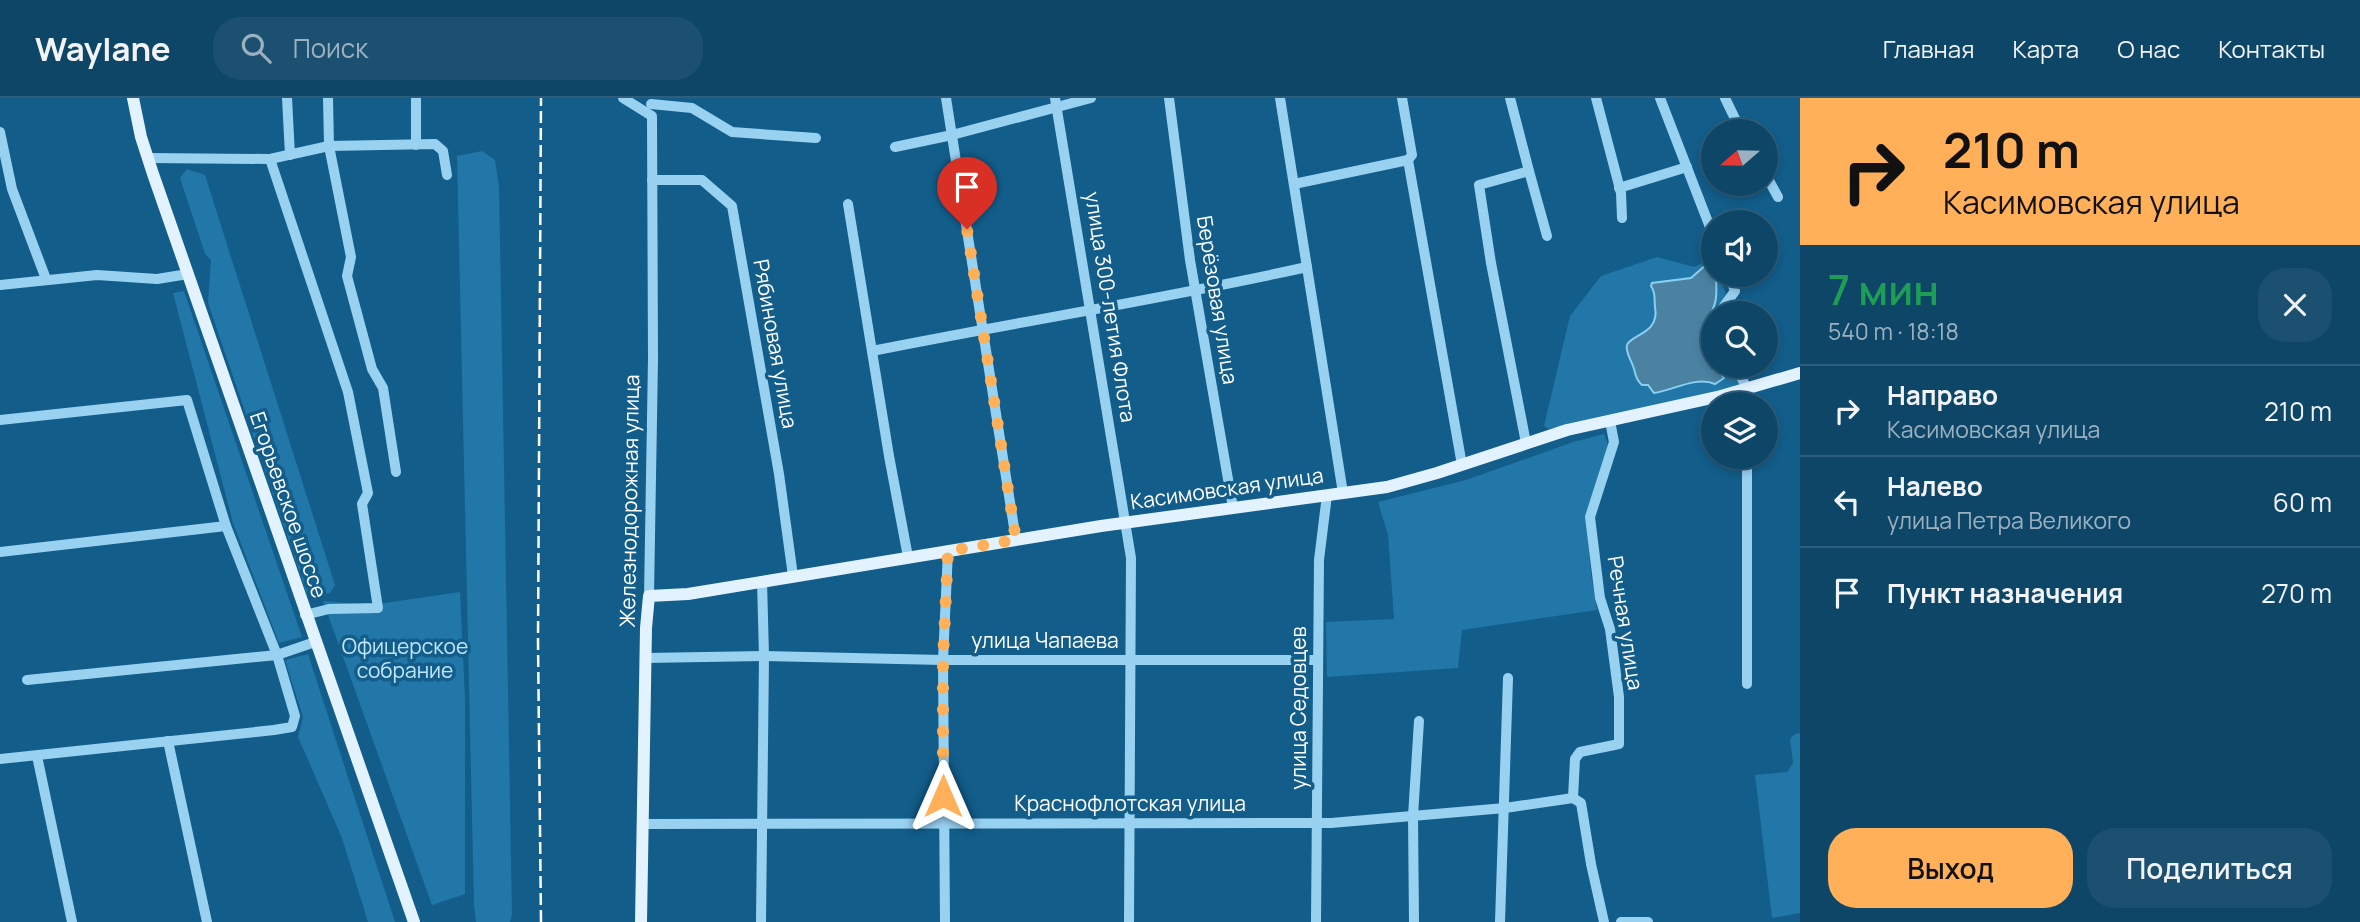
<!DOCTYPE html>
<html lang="ru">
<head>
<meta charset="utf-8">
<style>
  body { margin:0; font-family:Manrope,sans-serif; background:#1c5071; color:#f1f3f6; height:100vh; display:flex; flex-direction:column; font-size:26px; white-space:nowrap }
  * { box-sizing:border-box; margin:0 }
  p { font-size:23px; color:#9bb1c0 }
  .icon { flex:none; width:38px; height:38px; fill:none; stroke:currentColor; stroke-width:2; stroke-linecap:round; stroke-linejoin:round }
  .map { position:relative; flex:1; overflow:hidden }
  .panel { display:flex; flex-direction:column; background:#0e4668; width:560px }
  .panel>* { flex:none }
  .banner { background:#ffb058; color:#111; overflow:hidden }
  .needle { width:46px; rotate:250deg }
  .fabs { position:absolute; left:1701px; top:21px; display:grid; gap:14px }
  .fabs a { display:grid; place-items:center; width:77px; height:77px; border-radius:50%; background:#0e4668; box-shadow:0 4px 10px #0003,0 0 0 2px #2e5e7c; font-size:35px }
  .pin { position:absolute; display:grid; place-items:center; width:60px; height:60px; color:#fff; margin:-72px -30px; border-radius:50% 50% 50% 0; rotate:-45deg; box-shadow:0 0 7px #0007 }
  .pin .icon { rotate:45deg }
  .me { position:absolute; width:77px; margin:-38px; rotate:0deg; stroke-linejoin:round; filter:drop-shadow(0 0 5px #0008) }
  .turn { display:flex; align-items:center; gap:24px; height:147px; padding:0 28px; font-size:32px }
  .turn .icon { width:91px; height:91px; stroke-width:2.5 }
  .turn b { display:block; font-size:49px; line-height:60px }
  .round { display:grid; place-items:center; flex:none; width:74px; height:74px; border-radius:28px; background:#1c5071 }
  .headline { display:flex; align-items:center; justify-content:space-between; height:119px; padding:0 28px }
  h1 { font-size:42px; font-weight:600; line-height:52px; color:#1e9e55 }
  .action { display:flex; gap:14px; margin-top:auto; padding:14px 28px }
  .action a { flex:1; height:80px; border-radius:28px; background:#ffb058; color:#111; font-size:28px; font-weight:600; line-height:80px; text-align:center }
  .action a+a { background:#1c5071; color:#f1f3f6 }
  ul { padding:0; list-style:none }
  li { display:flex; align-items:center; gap:21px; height:91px; padding:0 28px; border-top:2px solid #2e5e7c }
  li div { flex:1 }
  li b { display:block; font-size:26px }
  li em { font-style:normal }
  header { display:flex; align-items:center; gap:42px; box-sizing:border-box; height:98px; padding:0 35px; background:#0e4668; border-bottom:2px solid #2e5e7c }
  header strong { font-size:33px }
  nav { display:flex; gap:38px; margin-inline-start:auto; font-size:24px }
  .search { width:490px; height:63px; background:#1c5071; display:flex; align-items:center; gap:18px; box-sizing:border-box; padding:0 24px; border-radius:28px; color:#9bb1c0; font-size:26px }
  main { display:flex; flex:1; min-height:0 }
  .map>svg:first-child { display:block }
  .green { fill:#2177a8 }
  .water { fill:#4b82a2; stroke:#8acff4; stroke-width:2 }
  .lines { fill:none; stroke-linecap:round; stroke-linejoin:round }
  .minor { stroke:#99d1f1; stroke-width:10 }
  .major { stroke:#e2f3ff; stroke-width:12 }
  .rail { stroke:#fff; stroke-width:2.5; stroke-dasharray:12 5; stroke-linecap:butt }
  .route { stroke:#ffb058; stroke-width:12; stroke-dasharray:0 21.6 }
  .labels { text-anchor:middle; stroke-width:7; stroke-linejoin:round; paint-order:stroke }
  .street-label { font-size:21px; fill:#fff; stroke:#125d8a }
  .park-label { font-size:21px; fill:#bfe6fc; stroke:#125d8a }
</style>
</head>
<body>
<header>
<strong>Waylane</strong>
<div class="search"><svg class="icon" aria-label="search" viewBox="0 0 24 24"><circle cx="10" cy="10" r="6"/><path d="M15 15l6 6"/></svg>Поиск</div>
<nav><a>Главная</a><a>Карта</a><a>О нас</a><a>Контакты</a></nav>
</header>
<main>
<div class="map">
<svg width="1800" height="824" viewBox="0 0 1800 824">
  <rect width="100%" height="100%" fill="#125d8a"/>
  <g class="green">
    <polygon points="482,53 495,62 499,88 512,817 510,824 476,824 474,807 457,58"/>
    <polygon points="187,71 205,77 335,487 330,495 308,499 208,205 211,162 205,156 180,80"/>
    <polygon points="1657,159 1694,169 1712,160 1713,177 1719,177 1726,196 1715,215 1713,215 1713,268 1731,268 1742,289 1549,331 1544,328 1570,218 1601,178"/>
    <polygon points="184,193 302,539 279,545 233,425 173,195"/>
    <polygon points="1604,336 1608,347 1586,418 1591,476 1597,512 1462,532 1458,570 1327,579 1326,524 1394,521 1388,437 1378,404 1466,382 1573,344"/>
    <polygon points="460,494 465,600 465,796 432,807 323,503 371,507"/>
    <polygon points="308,556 395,824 368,824 342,740 298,639 303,619 285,562"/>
    <polygon points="1800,635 1800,815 1772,820 1755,677 1787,674 1793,665 1790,641 1795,636"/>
  </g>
  <path class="water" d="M 1708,165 L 1711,172 L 1713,172 L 1713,177 L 1717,177 C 1715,185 1718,195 1715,205 C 1711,220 1697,238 1703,254 C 1708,266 1718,269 1724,280 L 1715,286 C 1696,278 1674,292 1654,295 L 1648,287 L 1642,287 C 1635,281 1636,276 1633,268 C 1631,262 1625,253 1627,247 C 1631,236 1660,236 1655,209 C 1654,200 1656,195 1651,188 L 1652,185 L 1691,180 Z"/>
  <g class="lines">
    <g class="minor">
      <polyline points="287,0 290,57"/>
      <polyline points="328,0 329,48 351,159 347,178 372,271 383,290 396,374"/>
      <polyline points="416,0 416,47"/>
      <polyline points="623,0 652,18 653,261 649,498"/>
      <polyline points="946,0 1016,442"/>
      <polyline points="1055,0 1131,460 1129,824"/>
      <polyline points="1169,0 1190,162 1233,410"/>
      <polyline points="1280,0 1343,395"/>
      <polyline points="1402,0 1412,57 1408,62 1462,367"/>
      <polyline points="1510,0 1529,73"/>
      <polyline points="1596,0 1621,95 1622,120"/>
      <polyline points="1660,0 1713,137"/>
      <polyline points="1725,0 1741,33"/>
      <polyline points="651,6 692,10 732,34 816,40"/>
      <polyline points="0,34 12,91 46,181"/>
      <polyline points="895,49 952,37 1091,0"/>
      <polyline points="148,60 270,61 329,48 435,46 443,53 447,77"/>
      <polyline points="270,61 348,294 368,395 362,406 378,510 329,511 305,517"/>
      <polyline points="1766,77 1778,99"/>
      <polyline points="652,82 702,82 732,108 779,376 793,478"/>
      <polyline points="1294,86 1408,62"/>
      <polyline points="1619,90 1687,69"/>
      <polyline points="848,106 889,358 908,459"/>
      <polyline points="0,187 97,177 157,181 188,176"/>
      <polyline points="1719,215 1735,193 1729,177"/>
      <path d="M 872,253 C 1017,224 1163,201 1307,169"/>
      <polyline points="1736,268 1747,291 1747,306"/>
      <polyline points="0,322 187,302 226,428 277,557 295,618 292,629 274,632 0,661"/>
      <polyline points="1526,345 1491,165 1479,87 1529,73 1547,138"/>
      <polyline points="1747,359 1747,586"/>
      <polyline points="0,454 226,428"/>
      <polyline points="645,560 764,558 943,562 1318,562"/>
      <polyline points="27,582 277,557 315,544"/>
      <polyline points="168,643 207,824"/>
      <polyline points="37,658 72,824"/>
      <polyline points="644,726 1331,725 1505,710 1573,700"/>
      <polyline points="761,824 764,558 762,483"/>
      <polyline points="945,824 943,562 948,453"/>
      <polyline points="1316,824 1319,462 1327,397"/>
      <polyline points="1414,824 1413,718 1419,623"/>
      <polyline points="1500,824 1508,580"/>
      <polyline points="1604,824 1591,766 1581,705 1573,700 1575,661 1580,654 1619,646 1619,599 1610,531 1600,500 1590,419 1614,344 1610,323"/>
      <polyline points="1621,824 1648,824"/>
    </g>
    <g class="major">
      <polyline points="133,0 141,39 153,76 414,824"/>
      <polyline points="641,824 646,530 649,498 688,496 1101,428 1387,389 1437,375 1567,332 1721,298 1800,275"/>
    </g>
    <polyline class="rail" points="541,824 538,544 541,0"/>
  </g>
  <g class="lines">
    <polyline class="route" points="943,698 943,562 948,453 1016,442 967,131"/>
  </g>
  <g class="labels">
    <g class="street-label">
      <text transform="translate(1217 202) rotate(81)" y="7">Берёзовая улица</text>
      <text transform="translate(1110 209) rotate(81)" y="7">улица 300-летия Флота</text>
      <text transform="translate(775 246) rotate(80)" y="7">Рябиновая улица</text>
      <text transform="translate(1227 391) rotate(-8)" y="7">Касимовская улица</text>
      <text transform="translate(630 403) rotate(-89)" y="7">Железнодорожная улица</text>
      <text transform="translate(288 407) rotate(71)" y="7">Егорьевское шоссе</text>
      <text transform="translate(1625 525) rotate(81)" y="7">Речная улица</text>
      <text x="1045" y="550">улица Чапаева</text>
      <text transform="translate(1299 610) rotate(-90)" y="7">улица Седовцев</text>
      <text x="1130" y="713">Краснофлотская улица</text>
    </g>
    <g class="park-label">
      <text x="405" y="556">Офицерское<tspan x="405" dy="24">собрание</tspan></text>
    </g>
  </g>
</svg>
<div class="fabs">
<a><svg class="needle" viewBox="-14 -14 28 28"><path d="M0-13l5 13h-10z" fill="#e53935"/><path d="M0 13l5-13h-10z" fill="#9bb1c0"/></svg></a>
<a><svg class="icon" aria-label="sound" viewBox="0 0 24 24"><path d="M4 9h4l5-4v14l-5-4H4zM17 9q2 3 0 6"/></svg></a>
<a><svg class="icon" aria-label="search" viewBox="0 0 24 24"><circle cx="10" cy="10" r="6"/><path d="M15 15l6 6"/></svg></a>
<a><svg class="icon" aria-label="layers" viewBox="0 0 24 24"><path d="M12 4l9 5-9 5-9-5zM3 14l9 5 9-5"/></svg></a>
</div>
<div class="pin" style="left:967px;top:131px;background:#d93025"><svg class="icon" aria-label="arrive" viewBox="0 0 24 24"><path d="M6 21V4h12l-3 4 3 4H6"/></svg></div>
<svg class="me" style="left:943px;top:698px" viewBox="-20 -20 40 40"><path d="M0-17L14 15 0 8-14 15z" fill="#ffb058" stroke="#fff" stroke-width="4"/></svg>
</div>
<section class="panel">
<div class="banner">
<div class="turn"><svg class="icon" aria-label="right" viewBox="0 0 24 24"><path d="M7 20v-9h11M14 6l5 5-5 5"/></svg><div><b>210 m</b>Касимовская улица</div></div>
</div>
<div class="headline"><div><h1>7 мин</h1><p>540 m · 18:18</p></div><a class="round"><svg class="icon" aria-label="close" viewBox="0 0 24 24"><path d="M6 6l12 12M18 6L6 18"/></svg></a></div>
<ul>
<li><svg class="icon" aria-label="right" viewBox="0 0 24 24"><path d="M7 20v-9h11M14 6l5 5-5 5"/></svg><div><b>Направо</b><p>Касимовская улица</p></div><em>210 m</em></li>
<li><svg class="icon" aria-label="left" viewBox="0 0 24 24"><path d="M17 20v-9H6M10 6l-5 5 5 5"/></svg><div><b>Налево</b><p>улица Петра Великого</p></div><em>60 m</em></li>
<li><svg class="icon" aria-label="arrive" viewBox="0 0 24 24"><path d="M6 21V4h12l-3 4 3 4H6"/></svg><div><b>Пункт назначения</b></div><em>270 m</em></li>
</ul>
<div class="action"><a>Выход</a><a>Поделиться</a></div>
</section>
</main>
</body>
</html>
